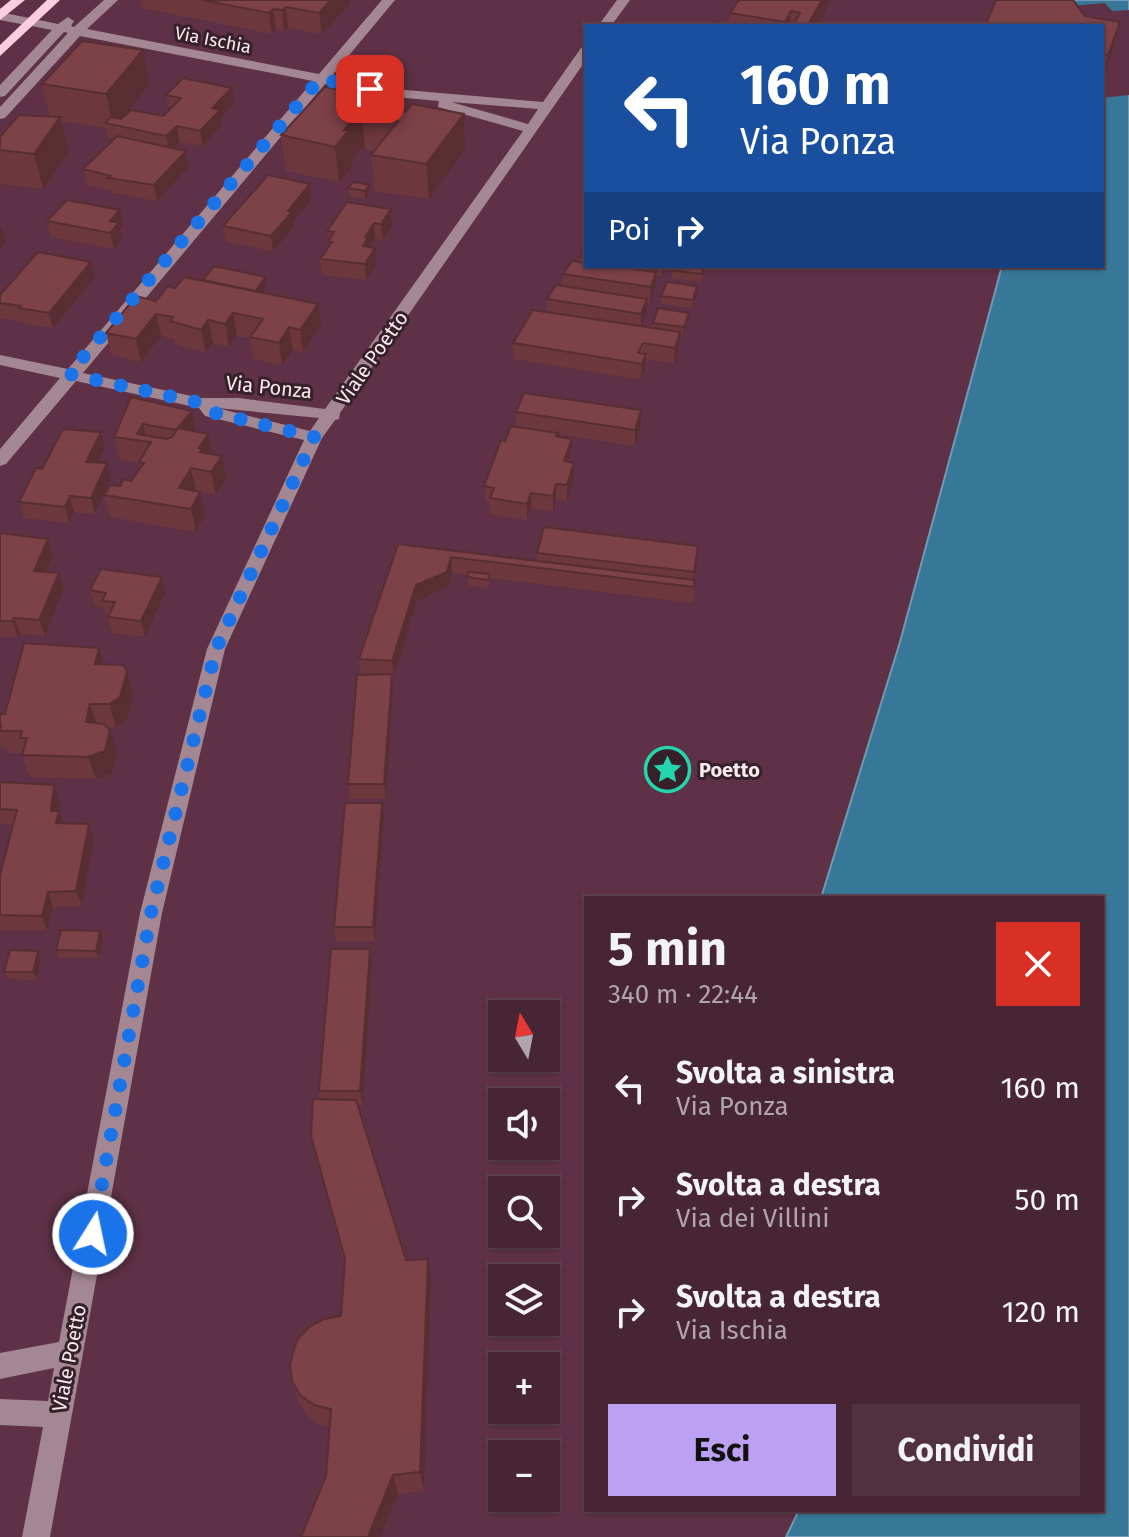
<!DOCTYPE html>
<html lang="it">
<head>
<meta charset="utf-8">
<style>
  body { margin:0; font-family:"Fira Sans",sans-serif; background:#513140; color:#f1f3f6; height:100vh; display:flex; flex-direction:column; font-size:30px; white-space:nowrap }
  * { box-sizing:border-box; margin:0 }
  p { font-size:26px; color:#b0a5ac }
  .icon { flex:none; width:44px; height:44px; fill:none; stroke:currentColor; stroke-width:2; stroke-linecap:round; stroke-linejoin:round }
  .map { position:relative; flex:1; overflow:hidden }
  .drawer { position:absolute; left:584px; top:896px; width:520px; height:616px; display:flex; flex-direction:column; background:#472534; border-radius:0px; box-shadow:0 2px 6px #0004,0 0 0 2px #5f424f }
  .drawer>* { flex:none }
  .guide { position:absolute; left:584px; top:24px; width:520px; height:244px; border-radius:0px; box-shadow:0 2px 6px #0004,0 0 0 2px #5f424f; background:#1a4fa0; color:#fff; overflow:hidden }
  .needle { width:52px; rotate:350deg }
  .controls { position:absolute; left:488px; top:1000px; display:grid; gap:16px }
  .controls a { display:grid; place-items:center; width:72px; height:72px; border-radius:0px; background:#472534; box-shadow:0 2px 6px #0004,0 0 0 2px #5f424f; font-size:40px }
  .pin { position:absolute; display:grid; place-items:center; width:68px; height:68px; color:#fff; margin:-34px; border-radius:16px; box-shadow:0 4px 12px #0006 }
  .me { position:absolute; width:88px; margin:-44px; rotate:10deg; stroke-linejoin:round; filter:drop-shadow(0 0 6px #0008) }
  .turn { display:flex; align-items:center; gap:28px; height:168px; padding:0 24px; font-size:36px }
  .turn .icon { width:104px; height:104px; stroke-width:2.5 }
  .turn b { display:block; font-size:56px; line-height:68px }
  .then { display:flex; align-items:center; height:76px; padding:0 24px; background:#0003; gap:16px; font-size:30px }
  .round { display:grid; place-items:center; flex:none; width:84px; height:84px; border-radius:0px; background:#513140 }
  .headline { display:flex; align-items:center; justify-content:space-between; height:136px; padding:0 24px }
  h1 { font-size:48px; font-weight:700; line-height:60px }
  .action { display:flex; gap:16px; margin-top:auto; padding:16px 24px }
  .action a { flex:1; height:92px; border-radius:0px; background:#bca0f2; color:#111; font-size:32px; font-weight:700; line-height:92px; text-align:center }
  .action a+a { background:#513140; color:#f1f3f6 }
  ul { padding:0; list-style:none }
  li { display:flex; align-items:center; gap:24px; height:112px; padding:0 24px }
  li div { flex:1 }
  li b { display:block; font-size:30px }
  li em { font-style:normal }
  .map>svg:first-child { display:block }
  .water { fill:#377898; stroke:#729ab3; stroke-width:2 }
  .pier { fill:#5f3146 }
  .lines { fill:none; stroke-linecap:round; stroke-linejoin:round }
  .minor { fill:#a38792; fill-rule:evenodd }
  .major { fill:#fbcddf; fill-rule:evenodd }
  .wall { fill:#6c383e }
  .shaded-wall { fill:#582e32 }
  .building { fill:#7d4148; stroke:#582e32; stroke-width:2 }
  .route { stroke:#1a73e8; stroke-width:14; stroke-dasharray:0 25.2 }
  .labels { text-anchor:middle; stroke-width:6; stroke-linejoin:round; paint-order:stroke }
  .far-street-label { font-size:18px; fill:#fceaf1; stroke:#36212a }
  .street-label { font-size:20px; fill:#fceaf1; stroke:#36212a }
  .poi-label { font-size:20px; font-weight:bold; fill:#fceaf1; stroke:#36212a; text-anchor:start }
</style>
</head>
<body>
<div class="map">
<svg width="1129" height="1537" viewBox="0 0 1129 1537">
  <rect width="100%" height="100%" fill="#5f3146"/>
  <polygon class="water" points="1066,0 1129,0 1129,1537 786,1537 799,1510 1102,1510 1102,898 821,898 900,642 1002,266 1102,266 1102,26"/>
  <polygon class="pier" points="1105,3 1112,11 1129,10 1129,95 1102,98 1102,26 1056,26 1059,7"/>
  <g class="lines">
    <g class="minor">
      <path d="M 104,0 L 118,0 L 87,29 L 319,74 L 382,0 L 395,0 L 331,77 L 394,89 L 543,102 L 581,48 L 586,47 L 586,60 L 340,413 L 339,419 L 335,420 L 322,438 L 225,649 L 162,913 L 50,1537 L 22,1537 L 43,1427 L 0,1425 L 0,1399 L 48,1401 L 54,1368 L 0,1379 L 0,1353 L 59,1342 L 140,913 L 207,649 L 304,440 L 205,416 L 199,408 L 76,381 L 6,464 L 0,466 L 0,449 L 60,378 L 0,365 L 0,355 L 68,369 L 313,81 L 80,36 L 5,118 L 0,119 L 0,107 L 68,33 L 64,32 L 5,96 L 0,97 L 0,85 L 52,30 L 0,20 L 0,12 L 58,24 L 68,17 L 74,21 L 71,26 L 74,27 ZM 325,84 L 394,97 L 439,101 L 438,107 L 523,131 L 325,409 L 239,398 L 201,398 L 83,373 ZM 451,102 L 538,109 L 528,124 ZM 217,408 L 319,418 L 310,431 Z"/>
      <polygon points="617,0 630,0 611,26 598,26"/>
    </g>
    <g class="major">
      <polygon points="11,0 25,0 0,20 0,9"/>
      <polygon points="47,0 60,0 0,56 0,45"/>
    </g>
  </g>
  <g class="wall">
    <polygon points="140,0 350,0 351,3 322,34 288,28 284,32 276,30 272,34 142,8"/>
    <polygon points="739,0 831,0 817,26 710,26 730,25 730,13"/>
    <polygon points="996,0 1073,0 1085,16 1120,22 1115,43 1103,77 1102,26 985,26"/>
    <polygon points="42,84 149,85 122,118 163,116 169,110 166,95 234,103 221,117 222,125 203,146 179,142 172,148 186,151 189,167 157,201 112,193 111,190 87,185 83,169 114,139 108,138 106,128 61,121 69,153 43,189 0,184 0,137 50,117"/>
    <polygon points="377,97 378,107 405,112 464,114 465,150 429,199 374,191 371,155 374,151 365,149 360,150 352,160 353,166 339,182 286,171 281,135"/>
    <polygon points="310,184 311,200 293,222 294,227 273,252 226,241 223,226"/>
    <polygon points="348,188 370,193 365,199 349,196"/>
    <polygon points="391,209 392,225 383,240 375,239 370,247 376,264 366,280 322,275 320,259 329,246 327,231"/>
    <polygon points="120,210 124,226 120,230 122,239 114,249 51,237 47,221"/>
    <polygon points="586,246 586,266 664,266 660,276 656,276 655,288 650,303 647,302 646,315 642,327 653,328 653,323 688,321 683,335 680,335 679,348 674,364 646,359 645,370 641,380 514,359 513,343 547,312 547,299 563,286 563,274 579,262 579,257"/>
    <polygon points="91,262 95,278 53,328 24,324 23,322 0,318 0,295"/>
    <polygon points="673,266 705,266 701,282 671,278"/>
    <polygon points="203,281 267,285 261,292 321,326 303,352 293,350 282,365 254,359 250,338 237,336 229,347 213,343 206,353 175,344 174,339 161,336 141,362 111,355 106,333 175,288"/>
    <polygon points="697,286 697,294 692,308 661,304 661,296"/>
    <polygon points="131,397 192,411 196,431 212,454 226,479 216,495 196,491 205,515 196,532 110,517 104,495 131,481 140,468 139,463 120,460 114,437"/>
    <polygon points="516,412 641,426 635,446 558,434 558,437 571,455 569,462 574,479 567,501 556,500 553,512 531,508 527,520 490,514 490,503 485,502 484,486 505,441 516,427"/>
    <polygon points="105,448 98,463 107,463 111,479 95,514 74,512 69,523 24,518 19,502 42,469"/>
    <polygon points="0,533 53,555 46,572 59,573 64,588 45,636 20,634 18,637 0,637"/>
    <polygon points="398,544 537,561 537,553 697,561 694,580 693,603 490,578 488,588 468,585 468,575 452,573 448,587 417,601 394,677 392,676 393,690 386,799 350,799 348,784 361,674 359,659"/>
    <polygon points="90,590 165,593 145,637 112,633 104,607 95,606"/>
    <polygon points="103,664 133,693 127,719 116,727 107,727 117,752 112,773 96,779 30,777 22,755 22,753 8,753 6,748 0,747 0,714 5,714"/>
    <polygon points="0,782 54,785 60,800 58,811 63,823 89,824 94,839 82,906 53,907 47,930 0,930 0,875 13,825 0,824"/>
    <polygon points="384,818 375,941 336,942 334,927"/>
    <polygon points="100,931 103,938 99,958 59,958 56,950"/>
    <polygon points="38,951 41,958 37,980 8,979 4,972"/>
    <polygon points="372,963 363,1105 358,1105 406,1260 428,1259 431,1282 424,1491 398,1494 380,1537 301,1537 326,1476 329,1427 320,1425 307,1415 299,1401 292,1381 341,1316 344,1263 311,1136 320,1099 319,1091"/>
  </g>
  <g class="shaded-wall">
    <polygon points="331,0 350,0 351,3 322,34 319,13"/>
    <polygon points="822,0 831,0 817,26 807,26"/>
    <polygon points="286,7 288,28 284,32 282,10"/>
    <polygon points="273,9 276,30 272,34 269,13"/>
    <polygon points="791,11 789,26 785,26 785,22"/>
    <polygon points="1120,22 1115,43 1103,77 1108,55"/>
    <polygon points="143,50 149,85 117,125 113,125 106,94"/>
    <polygon points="232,88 234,103 221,117 222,125 203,146 200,131 212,108"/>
    <polygon points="377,97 379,118 370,105"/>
    <polygon points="362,114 365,149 360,150 352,160 353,166 339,182 335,147 344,130 356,115"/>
    <polygon points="464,114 465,150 429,199 426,164"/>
    <polygon points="60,117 69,153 43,189 34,154"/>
    <polygon points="177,126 179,142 169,151 166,136"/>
    <polygon points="186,151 189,167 157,201 154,185"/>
    <polygon points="310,184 311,200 293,222 294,227 273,252 271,236 288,211"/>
    <polygon points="370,185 370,193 365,199 365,191"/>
    <polygon points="391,209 392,225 383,240 381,224"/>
    <polygon points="120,210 124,226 120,230 122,239 114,249 110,233 110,221"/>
    <polygon points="374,223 375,239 369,248 363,246 365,237"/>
    <polygon points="1,226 6,241 0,249 0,228"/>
    <polygon points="375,248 376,264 366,280 365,264"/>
    <polygon points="91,262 95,278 53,328 49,313"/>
    <polygon points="656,272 655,288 650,303 651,287"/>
    <polygon points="266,277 267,285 257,299 255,291"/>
    <polygon points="697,286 697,294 692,308 693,300"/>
    <polygon points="647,299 646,315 641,329 641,314"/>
    <polygon points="318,304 321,326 303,352 300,330"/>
    <polygon points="233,313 237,336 229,347 225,324"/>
    <polygon points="689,313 688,321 683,335 684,327"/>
    <polygon points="156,314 161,336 141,362 136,339"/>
    <polygon points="208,320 213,343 206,353 201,330"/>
    <polygon points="289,327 293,350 282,365 279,343"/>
    <polygon points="680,332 679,348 674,364 675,348"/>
    <polygon points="646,354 645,370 641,380 642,364"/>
    <polygon points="641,410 641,426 635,446 635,430"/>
    <polygon points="192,411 196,433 176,430"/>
    <polygon points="143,424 147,442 137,434"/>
    <polygon points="101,432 105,448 91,477 86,462"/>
    <polygon points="208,434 213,456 206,467 199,448"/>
    <polygon points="572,439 571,455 564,477 564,461"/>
    <polygon points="222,456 226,479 216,495 211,472"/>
    <polygon points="107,463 111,479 95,514 91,498"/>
    <polygon points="574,463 574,479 567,501 567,485"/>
    <polygon points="191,468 196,491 179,488"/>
    <polygon points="556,484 556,500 553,512 553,496"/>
    <polygon points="200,492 205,515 196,532 191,509"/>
    <polygon points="531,493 531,508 527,520 527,504"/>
    <polygon points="70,496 74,512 69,523 65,507"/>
    <polygon points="48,539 53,555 39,587 34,571"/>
    <polygon points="698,546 697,561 692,588 694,572"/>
    <polygon points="451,557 452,573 448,587 417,601 394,677 392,661 416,585"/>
    <polygon points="59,573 64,588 45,636 39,620"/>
    <polygon points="162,577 165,593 145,637 141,621"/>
    <polygon points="14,618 20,634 18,637 12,621"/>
    <polygon points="99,648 105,670 95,664"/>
    <polygon points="127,671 133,693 127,719 116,727 109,704"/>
    <polygon points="392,674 393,690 386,799 384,784"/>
    <polygon points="90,704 97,726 86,722"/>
    <polygon points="110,730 117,752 112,773 96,779 88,757"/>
    <polygon points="54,785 60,800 57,820 59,811 64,826 62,838 51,811"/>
    <polygon points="382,803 384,818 375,941 373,927"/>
    <polygon points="89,824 94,839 82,906 76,891"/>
    <polygon points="48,892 53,907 47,930 42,916"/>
    <polygon points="100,931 103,938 99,958 96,951"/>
    <polygon points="370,949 372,963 363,1105 360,1091"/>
    <polygon points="38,951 41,958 37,980 33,972"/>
    <polygon points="428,1259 431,1282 424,1491 420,1472"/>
    <polygon points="393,1475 398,1494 380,1537 368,1537"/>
  </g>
  <g class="building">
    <polygon points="203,0 331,0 319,13 286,7 282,10 273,9 269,13"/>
    <polygon points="739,0 822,0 807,26 794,24 800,13 791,11 785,22 730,13"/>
    <polygon points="996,0 1073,0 1085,16 1120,22 1108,55 1102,54 1102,26 985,26"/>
    <polygon points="713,22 734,26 710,26"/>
    <polygon points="82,41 143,50 106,94 42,84"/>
    <polygon points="183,78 232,88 212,108 220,110 200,131 177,126 166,136 105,123 111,117 121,119 131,110 163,116 181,98 166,95"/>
    <polygon points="325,87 377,97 370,105 405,112 412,104 464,114 426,164 371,155 398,121 362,114 356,115 344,130 349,130 335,147 281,135"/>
    <polygon points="19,115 60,117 34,154 0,150 0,137"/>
    <polygon points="117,136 186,151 154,185 108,178 111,176 83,169"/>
    <polygon points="268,175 310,184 288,211 292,212 271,236 223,226"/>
    <polygon points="353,182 370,185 365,191 348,188"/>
    <polygon points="67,200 120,210 110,221 119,223 110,233 47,221"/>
    <polygon points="347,202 391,209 381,224 374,223 365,237 368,237 363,246 375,248 365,264 320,259 332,242 328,241 334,232 327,231"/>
    <polygon points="586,246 586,258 579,257"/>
    <polygon points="38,252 91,262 49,313 19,308 21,306 0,303 0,295"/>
    <polygon points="572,261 586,263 586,266 609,266 656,272 651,287 563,274"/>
    <polygon points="214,266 266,277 255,291 203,280"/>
    <polygon points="673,266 704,266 702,274 671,270"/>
    <polygon points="184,277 318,304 300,330 289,327 279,343 250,337 263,319 233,313 225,324 208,320 201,330 170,321 173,317 156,314 136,339 106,333 136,296 156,301 168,286 175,288"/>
    <polygon points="667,282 697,286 693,300 661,296"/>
    <polygon points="556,285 647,299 641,314 547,299"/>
    <polygon points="658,308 689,313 684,327 653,323"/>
    <polygon points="533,310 680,332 675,348 643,343 638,353 646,354 642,364 513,343"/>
    <polygon points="524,393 641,410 635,430 516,412"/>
    <polygon points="131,397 192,411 176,430 143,424 137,434 166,439 172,437 178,428 208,434 199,448 202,448 200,452 222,456 211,472 191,468 179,488 200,492 191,509 104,495 111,485 120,486 124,479 131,481 144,463 139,462 151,442 114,437"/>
    <polygon points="511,426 558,433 556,436 572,439 564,461 574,463 567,485 556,484 553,496 531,493 527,504 490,498 494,488 484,486 501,440 505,441"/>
    <polygon points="63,429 101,432 86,462 107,463 91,498 70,496 65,507 19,502 36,468 42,469"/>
    <polygon points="544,527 698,546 694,572 537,553"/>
    <polygon points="0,533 48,539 34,571 59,573 39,620 14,618 12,621 0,621"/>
    <polygon points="398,544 694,580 694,587 451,557 447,572 416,585 392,661 359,659"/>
    <polygon points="101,569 162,577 141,621 108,617 115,602 102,601 106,593 90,590"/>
    <polygon points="469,572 490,574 488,580 467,577"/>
    <polygon points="24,643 99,648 95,664 123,665 127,671 120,697 109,704 90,704 86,722 104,724 110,730 105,751 88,757 22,755 27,738 20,738 22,731 0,731 1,726 0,726 0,714 5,714"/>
    <polygon points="392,674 384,784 348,784 357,675"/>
    <polygon points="0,782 54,785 51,811 59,811 56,823 89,824 76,891 48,892 42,916 0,915 0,875 17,810 0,809"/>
    <polygon points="345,803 382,803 373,927 334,927"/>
    <polygon points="61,930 100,931 96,951 56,950"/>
    <polygon points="331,949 370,949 360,1091 319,1091"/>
    <polygon points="10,950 38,951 33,972 4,972"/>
    <polygon points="313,1099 356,1100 406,1260 428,1259 420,1472 393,1475 368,1537 301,1537 326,1476 331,1409 314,1405 300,1395 292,1381 290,1364 297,1340 309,1327 324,1319 341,1316 345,1259 311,1136"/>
  </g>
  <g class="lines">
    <polyline class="route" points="93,1234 151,913 216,649 314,437 211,412 201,403 69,374 320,79 370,89"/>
  </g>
  <defs>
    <symbol id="sight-ring" viewBox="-11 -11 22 22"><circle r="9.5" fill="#36212a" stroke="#25d5ae" stroke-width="1.5"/><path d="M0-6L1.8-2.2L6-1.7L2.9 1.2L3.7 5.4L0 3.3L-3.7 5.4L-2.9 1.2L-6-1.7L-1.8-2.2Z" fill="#25d5ae"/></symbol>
  </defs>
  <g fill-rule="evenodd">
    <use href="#sight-ring" x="642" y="744" width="51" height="51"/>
  </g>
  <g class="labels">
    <g class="far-street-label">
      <text transform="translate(213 40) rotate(11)" y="6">Via Ischia</text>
    </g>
    <g class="street-label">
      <text transform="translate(372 358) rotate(-55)" y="7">Viale Poetto</text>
      <text transform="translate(269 387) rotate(6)" y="7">Via Ponza</text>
      <text transform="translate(69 1358) rotate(-79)" y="7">Viale Poetto</text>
    </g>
    <g class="poi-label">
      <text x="699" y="777">Poetto</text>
    </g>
  </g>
</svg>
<div class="controls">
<a><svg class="needle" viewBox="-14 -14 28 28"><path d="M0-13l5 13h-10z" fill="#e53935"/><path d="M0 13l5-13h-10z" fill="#b0a5ac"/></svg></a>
<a><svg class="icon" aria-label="sound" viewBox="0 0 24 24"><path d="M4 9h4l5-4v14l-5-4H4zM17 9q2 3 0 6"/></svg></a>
<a><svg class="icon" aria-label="search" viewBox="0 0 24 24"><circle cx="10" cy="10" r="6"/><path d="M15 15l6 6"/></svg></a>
<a><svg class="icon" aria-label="layers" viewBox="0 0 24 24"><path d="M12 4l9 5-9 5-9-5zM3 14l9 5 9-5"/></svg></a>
<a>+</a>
<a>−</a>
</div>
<div class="pin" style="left:370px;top:89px;background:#d93025"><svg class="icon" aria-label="arrive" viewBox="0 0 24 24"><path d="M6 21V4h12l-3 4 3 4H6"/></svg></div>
<svg class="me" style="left:93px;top:1234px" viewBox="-20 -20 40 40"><circle r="17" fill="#1a73e8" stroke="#fff" stroke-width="3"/><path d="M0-11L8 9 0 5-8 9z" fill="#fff"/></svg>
<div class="guide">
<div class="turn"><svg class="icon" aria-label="left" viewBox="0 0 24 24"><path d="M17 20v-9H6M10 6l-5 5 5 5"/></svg><div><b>160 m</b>Via Ponza</div></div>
<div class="then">Poi<svg class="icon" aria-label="right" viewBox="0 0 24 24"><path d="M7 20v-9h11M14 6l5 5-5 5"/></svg></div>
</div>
<section class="drawer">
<div class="headline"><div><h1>5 min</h1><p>340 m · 22:44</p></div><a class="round" style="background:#d93025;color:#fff"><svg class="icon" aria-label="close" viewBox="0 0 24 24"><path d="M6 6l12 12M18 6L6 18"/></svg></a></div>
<ul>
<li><svg class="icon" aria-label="left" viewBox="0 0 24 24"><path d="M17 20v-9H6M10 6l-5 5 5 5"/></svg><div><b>Svolta a sinistra</b><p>Via Ponza</p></div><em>160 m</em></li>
<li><svg class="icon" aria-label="right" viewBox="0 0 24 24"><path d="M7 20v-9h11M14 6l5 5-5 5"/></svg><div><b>Svolta a destra</b><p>Via dei Villini</p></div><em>50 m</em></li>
<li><svg class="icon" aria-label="right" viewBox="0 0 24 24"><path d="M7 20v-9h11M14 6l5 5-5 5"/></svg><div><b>Svolta a destra</b><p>Via Ischia</p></div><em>120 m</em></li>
</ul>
<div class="action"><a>Esci</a><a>Condividi</a></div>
</section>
</div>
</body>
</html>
